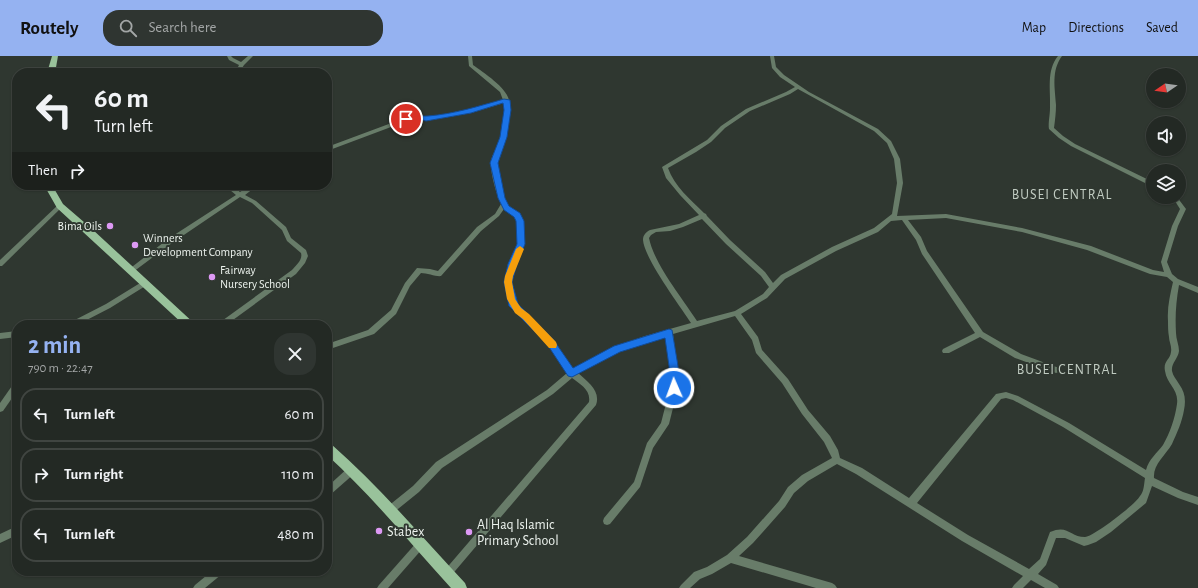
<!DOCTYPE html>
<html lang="en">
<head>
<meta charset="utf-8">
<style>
  body { margin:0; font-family:"Alegreya Sans",sans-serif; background:#2f3531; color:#f1f3f6; height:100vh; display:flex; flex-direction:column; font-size:15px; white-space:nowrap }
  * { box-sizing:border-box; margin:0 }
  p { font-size:13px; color:#a3a6a6 }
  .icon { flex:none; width:22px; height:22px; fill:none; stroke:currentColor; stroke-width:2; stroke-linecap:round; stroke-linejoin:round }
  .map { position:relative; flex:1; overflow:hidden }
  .panel { position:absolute; left:12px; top:264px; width:320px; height:256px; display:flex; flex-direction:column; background:#232924; border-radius:16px; box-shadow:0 1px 3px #0004,0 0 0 1px #404541 }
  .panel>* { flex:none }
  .banner { position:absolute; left:12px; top:12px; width:320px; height:122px; border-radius:16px; box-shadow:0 1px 3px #0004,0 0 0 1px #404541; background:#232924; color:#f1f3f6; overflow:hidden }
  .needle { width:26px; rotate:257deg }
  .tools { position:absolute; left:1146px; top:12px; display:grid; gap:8px }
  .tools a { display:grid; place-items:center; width:40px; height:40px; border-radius:50%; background:#232924; box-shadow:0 1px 3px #0004,0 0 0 1px #404541; font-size:20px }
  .pin { position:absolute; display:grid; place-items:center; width:34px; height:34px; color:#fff; margin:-17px; border:2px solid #fff; border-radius:50%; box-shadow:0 1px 4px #0007 }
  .me { position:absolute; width:44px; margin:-22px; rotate:358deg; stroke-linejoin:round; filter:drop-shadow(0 0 3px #0008) }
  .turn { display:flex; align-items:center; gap:14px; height:84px; padding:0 16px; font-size:18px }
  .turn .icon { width:52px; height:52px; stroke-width:2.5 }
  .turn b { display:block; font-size:28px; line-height:34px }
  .then { display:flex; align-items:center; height:38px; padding:0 16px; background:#0003; gap:8px; font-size:15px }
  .round { display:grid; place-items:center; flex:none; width:42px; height:42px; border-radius:16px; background:#2f3531 }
  .head { display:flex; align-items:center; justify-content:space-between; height:68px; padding:0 16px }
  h1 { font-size:24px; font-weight:700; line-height:30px; color:#95b2f1 }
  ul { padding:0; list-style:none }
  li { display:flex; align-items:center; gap:12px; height:54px; margin:0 8px 6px; padding:0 8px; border:2px solid #404541; border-radius:16px }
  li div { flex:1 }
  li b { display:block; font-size:15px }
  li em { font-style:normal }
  header { display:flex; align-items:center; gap:24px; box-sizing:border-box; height:56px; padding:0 20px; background:#95b2f1; color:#111 }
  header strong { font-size:19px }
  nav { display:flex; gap:22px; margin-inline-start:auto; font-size:14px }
  .search { width:280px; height:36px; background:#2f3531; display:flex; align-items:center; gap:10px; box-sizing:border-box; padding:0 14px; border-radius:16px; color:#a3a6a6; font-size:15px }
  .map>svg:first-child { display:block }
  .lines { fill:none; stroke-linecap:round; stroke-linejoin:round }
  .street { fill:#687c69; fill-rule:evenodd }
  .primary { fill:#99c29b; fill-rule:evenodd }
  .route { fill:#1a73e8; stroke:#114b97 }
  .slow { fill:#f59e0b }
  .poi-dot { fill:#dd99f4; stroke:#2f3730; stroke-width:1.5 }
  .labels { text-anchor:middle; stroke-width:4; stroke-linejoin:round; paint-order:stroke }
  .poi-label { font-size:12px; fill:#ecf2ed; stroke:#2f3730; text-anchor:start }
  .quarter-label { font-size:14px; letter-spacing:1px; fill:#c0cbc1; stroke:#2f3730 }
  .near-poi-label { font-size:14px; fill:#ecf2ed; stroke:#2f3730; text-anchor:start }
</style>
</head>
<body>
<header>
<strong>Routely</strong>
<div class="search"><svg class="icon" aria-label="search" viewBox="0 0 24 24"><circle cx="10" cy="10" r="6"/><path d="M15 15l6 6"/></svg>Search here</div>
<nav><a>Map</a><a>Directions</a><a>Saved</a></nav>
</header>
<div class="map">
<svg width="1198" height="532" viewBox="0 0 1198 532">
  <rect width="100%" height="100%" fill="#2f3730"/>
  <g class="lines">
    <g class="street">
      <polygon points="227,0 231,0 233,2 241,6 248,0 253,0 244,9 239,17 235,17 239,9 229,4"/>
      <path d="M 468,0 L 472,0 L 473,9 C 484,17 506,31 509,44 C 512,57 508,76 503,89 C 501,95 496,101 497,109 C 498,119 502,140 508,149 C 510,153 514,154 517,157 C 525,163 524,174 524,182 C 523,204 505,220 515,244 C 518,251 525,256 531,261 C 539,268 547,277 554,285 C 560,294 565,304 573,313 L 614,291 L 645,280 L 691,267 C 680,250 644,202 643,184 C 643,179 646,176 650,174 L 679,168 L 699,159 L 680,139 L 666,122 L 662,111 L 707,84 L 721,70 L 746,53 L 786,36 L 795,31 L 780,21 L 772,12 L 770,0 L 774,0 L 776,11 L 784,19 L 809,36 L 878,73 L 891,85 L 900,103 L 903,127 L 897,160 L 946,158 L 1022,172 L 1091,190 L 1153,214 L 1164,216 L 1161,206 L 1172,170 L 1180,153 L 1175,145 L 1170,141 L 1177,141 L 1186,153 L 1178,170 L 1167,206 L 1172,218 L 1178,223 L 1198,231 L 1198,237 L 1179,229 C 1176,246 1175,260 1176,277 C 1176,283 1179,289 1179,295 C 1178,303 1171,307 1172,315 C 1173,320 1176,323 1179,328 C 1185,336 1186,344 1184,354 C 1182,366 1177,377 1172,388 C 1165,400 1153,408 1154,422 L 1183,436 L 1198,441 L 1198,449 L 1178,442 L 1152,430 L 1146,447 L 1111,476 L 1096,486 L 1088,489 L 1084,490 L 1065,482 L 1056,482 L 1046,509 L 1038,518 L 1057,529 L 1059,532 L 1045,532 L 1031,524 L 1023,532 L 1012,532 L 1014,529 L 1023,520 L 962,485 L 856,418 L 837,408 L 808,425 L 794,437 L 785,451 L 753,487 L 739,500 L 832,527 L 835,529 L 837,532 L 816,532 L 731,507 L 712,518 L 700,523 L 690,532 L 679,532 L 681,529 L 694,516 L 707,511 L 727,499 L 747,481 L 779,445 L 788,431 L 802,419 L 832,402 L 824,386 L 802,358 L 782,327 L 756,297 L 752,284 L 735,260 L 673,278 L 677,310 L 678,332 L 669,368 L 653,392 L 640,431 L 610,468 L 607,469 L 604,468 L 603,465 L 604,462 L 634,426 L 647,387 L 661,367 L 670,332 L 669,310 L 666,280 L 620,295 L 578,317 C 588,326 601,335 596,349 L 450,521 L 447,523 L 444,521 L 442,518 L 444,515 L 589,346 C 591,334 580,328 572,322 L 553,338 L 442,412 L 419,436 L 393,457 L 390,458 L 387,457 L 386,454 L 387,451 L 413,430 L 436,406 L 547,334 L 567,317 C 559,306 553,294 544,284 C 528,264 501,252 506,222 C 507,215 511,208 513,202 C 518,190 520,175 516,162 L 504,153 L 499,160 L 481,175 L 441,220 C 437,221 427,217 421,217 L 410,230 L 396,258 L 374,278 L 327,294 L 327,288 L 368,274 L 391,254 L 405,227 L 417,212 L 430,213 L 438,215 L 477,171 L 495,158 L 501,148 C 496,137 490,117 491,105 C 492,99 496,93 498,88 C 503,75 505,61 504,47 L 471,57 L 426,65 L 415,62 L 327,95 L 327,91 L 413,59 L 426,61 L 470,54 L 503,44 L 500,36 L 469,10 ZM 798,33 L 874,75 L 887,87 L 894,103 L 897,127 L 892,158 L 874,172 L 832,191 L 781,219 L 773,227 L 765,216 L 730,184 L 707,160 L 706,158 L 704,157 C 691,144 674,130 668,112 L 696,96 L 711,86 L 725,72 L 750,55 L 790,38 ZM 946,162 L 1022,176 L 1087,194 L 1150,218 L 1167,221 L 1173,226 C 1170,239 1167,252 1168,265 C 1168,270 1168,276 1169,281 C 1169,286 1172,290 1171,296 C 1170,304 1163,305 1165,315 C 1167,329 1179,333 1177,348 C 1175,362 1170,377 1163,389 C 1157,397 1149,403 1146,414 L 1069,367 L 1018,340 L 1006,336 L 996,338 L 909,442 L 862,412 L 840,402 L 838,394 L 830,380 L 808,354 L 788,323 L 762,294 L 758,281 L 741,258 L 767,242 L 785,223 L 836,195 L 878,176 L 891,165 L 902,164 L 916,184 L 922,198 L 975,277 L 943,293 L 942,295 L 943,297 L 949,297 L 980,281 L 1015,302 L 1056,317 L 1059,316 L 1060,314 L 1059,312 L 1021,298 L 983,276 L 927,195 L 921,181 L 908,164 ZM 702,163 L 726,188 L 761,220 L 769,231 L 763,238 L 735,255 L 697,265 C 683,243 654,208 649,182 L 651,179 L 656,176 L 670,175 L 683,171 ZM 1006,342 L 1013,344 L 1063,371 L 1145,422 C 1144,428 1144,436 1140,440 C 1136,448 1093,481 1085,481 C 1070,481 1068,468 1050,476 L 1040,503 L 1029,513 L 968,479 L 917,447 L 1001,343 Z"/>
      <path d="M 1058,0 L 1062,0 C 1051,15 1055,32 1056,49 C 1056,57 1055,64 1054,72 L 1063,80 L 1075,88 L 1153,126 L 1153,131 L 1071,90 L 1059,82 L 1049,73 C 1048,67 1050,59 1050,52 C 1051,34 1046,15 1058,0 Z"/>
      <path d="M 224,129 L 231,129 L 240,136 L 251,129 L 258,129 L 245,139 L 256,145 L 286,171 L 291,182 L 306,194 L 308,200 L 305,207 L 296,218 L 226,269 L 217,269 L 219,267 L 292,214 C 296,209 303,204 301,197 L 287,185 L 282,174 L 252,147 L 240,141 L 172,187 L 133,216 L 129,216 L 128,214 L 168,183 L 236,139 Z"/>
      <polygon points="60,148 63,150 62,151 2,210 0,210 0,204 58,149"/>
      <polygon points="145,224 148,227 147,229 110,252 77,269 67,269 69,267 106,248"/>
      <polygon points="17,275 17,281 0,283 0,277"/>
      <polygon points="17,326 17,335 3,355 0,356 0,347 14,327"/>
      <polygon points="352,410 355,411 356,414 355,417 330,439 327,440 327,431 349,411"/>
      <polygon points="17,470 17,479 0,487 0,478"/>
      <polygon points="420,485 423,486 424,489 423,492 388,532 377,532 379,529 417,486"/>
      <polygon points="212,515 224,515 222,518 205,532 193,532 195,529"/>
    </g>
    <g class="primary">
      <polygon points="52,0 58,0 55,17 47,17"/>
      <polygon points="44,129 52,129 63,148 92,173 196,269 184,269 57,152"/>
      <path d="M 327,387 L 331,388 C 380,431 421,480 465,527 L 467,532 L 451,532 C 410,487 372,440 327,399 Z"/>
    </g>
  </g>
  <path class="route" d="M 504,43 L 510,44 L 511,54 L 507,81 L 498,107 L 505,142 L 509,150 L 520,157 L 524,165 L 525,188 L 517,208 L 512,226 L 518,248 L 553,283 L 573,312 L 614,290 L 669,273 L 672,274 L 678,310 L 679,332 L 677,335 L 674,336 L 671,335 L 669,332 L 669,310 L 665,282 L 620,296 L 572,321 L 568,320 L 547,288 L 509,250 L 504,226 L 508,208 L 517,188 L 516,165 L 514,161 L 504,154 L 498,142 L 490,107 L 500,81 L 504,54 L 503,47 L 471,57 L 426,65 L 415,62 L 406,65 L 402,63 C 411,55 418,61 428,60 C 454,58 479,50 504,43 Z"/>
  <polygon class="slow" points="520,190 524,193 513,220 512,226 515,243 521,252 529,258 556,286 557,289 556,292 549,292 523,263 515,257 507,243 504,226 505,220 516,193"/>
  <g class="poi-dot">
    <circle cx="110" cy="170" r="4"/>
    <circle cx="135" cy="189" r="4"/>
    <circle cx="212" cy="221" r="4"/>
    <circle cx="379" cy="475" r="4"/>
    <circle cx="469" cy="476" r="4"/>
  </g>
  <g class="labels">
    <g class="poi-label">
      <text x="102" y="174" text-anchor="end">Bima Oils</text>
      <text x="143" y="186">Winners<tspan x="143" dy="14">Development Company</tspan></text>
      <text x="220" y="218">Fairway<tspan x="220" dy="14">Nursery School</tspan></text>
    </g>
    <g class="quarter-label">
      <text x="1062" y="143">BUSEI CENTRAL</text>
      <text x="1067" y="318">BUSEI CENTRAL</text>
    </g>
    <g class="near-poi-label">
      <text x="477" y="473">Al Haq Islamic<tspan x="477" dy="16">Primary School</tspan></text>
      <text x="387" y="480">Stabex</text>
    </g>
  </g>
</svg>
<div class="tools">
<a><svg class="needle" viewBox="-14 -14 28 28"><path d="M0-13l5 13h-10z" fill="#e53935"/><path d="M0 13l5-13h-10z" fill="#a3a6a6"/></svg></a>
<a><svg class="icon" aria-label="sound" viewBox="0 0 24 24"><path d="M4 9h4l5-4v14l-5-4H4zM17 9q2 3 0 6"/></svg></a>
<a><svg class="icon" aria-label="layers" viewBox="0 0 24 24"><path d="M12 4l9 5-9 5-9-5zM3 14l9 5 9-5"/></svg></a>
</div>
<div class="pin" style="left:406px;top:63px;background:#d93025"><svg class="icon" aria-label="arrive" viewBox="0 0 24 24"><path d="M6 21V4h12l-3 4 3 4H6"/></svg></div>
<svg class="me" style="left:674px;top:332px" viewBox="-20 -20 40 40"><circle r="17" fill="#1a73e8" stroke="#fff" stroke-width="3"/><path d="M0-11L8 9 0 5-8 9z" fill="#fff"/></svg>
<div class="banner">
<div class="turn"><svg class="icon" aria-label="left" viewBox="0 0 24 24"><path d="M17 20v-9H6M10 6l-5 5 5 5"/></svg><div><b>60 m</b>Turn left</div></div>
<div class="then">Then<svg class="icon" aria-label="right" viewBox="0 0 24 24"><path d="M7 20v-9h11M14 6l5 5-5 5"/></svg></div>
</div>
<section class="panel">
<div class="head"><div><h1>2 min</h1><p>790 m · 22:47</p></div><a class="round"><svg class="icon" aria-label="close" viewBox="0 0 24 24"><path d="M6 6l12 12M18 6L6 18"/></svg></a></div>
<ul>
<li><svg class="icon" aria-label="left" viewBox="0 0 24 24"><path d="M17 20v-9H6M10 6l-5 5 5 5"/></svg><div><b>Turn left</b></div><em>60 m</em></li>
<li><svg class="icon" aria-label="right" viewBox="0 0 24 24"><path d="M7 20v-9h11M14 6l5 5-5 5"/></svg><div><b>Turn right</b></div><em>110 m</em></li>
<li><svg class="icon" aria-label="left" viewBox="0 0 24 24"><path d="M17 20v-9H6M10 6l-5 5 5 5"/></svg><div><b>Turn left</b></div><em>480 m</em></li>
</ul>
</section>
</div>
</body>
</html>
